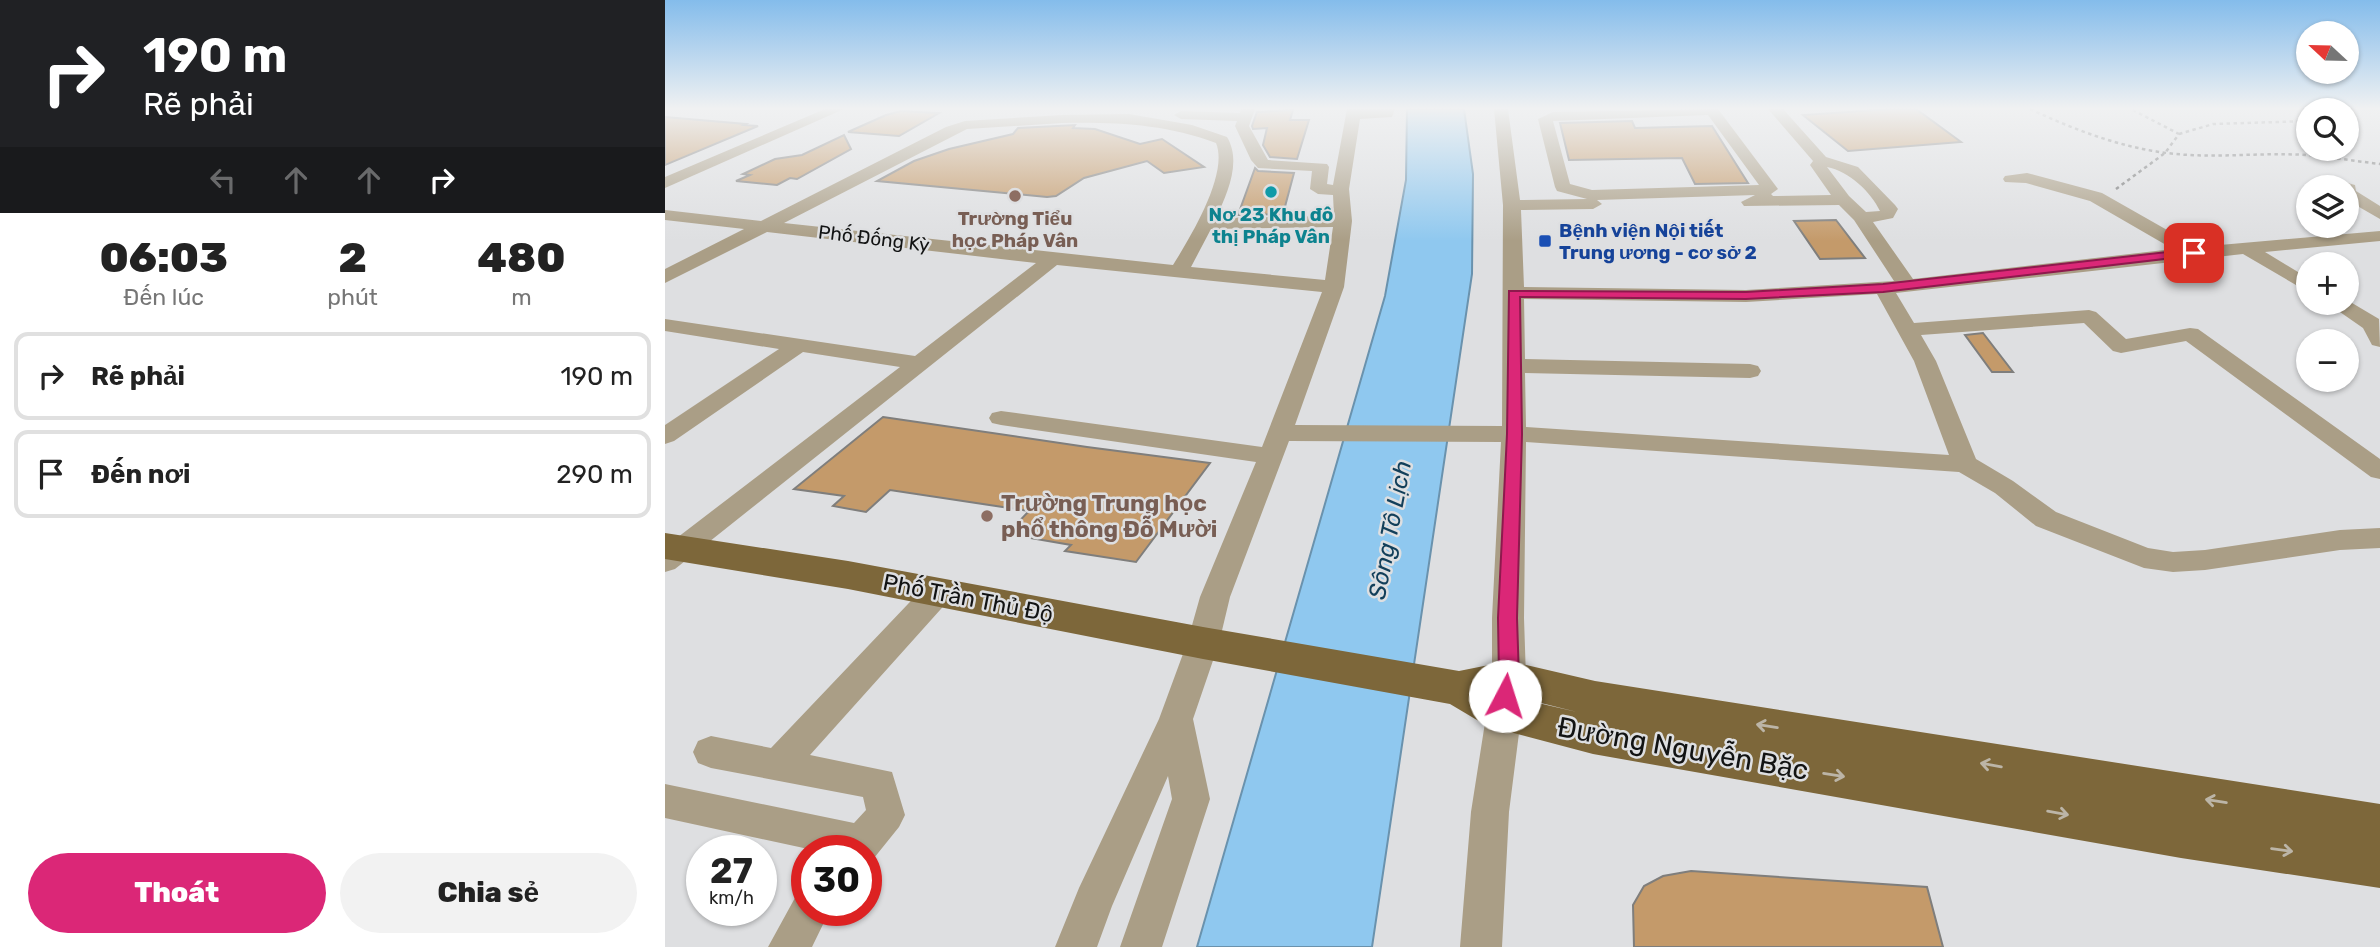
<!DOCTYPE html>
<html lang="vi">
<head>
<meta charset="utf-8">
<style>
  body { margin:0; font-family:Rubik,sans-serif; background:#f2f2f2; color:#222; height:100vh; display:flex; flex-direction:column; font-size:26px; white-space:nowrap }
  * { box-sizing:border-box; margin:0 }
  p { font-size:23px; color:#767676 }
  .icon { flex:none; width:38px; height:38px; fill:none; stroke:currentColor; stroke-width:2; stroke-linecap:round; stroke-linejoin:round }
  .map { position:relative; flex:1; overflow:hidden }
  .drawer { display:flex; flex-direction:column; background:#fff; width:665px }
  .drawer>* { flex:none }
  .top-card { background:#202124; color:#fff; overflow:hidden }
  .needle { width:46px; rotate:292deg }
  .controls { position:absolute; left:1631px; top:21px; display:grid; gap:14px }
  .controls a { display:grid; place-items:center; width:63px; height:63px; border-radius:50%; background:#fff; box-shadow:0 2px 5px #0004; font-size:35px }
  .speed { position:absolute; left:21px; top:835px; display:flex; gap:14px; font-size:35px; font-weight:700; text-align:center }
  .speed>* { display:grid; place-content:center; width:91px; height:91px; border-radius:50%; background:#fff; box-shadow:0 2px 5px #0004; line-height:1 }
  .speed small { font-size:18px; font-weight:400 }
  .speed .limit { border:10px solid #d22; background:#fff; color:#111 }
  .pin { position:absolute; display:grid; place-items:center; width:60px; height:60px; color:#fff; margin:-30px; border-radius:14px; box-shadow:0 4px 10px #0006 }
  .me { position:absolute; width:77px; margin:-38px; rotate:5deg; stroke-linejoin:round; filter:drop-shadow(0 0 5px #0008) }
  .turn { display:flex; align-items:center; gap:24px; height:147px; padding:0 28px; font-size:32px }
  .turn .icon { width:91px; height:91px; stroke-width:2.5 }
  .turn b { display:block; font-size:49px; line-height:60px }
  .lanes { display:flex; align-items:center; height:66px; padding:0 28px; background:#0003; justify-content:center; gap:35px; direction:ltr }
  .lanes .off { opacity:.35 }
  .eta { display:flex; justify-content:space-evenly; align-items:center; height:119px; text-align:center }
  .eta b { font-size:42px; font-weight:800; line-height:49px }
  .primary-button { display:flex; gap:14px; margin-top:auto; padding:14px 28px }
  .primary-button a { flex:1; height:80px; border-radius:42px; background:#db2777; color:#fff; font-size:28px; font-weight:800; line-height:80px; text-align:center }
  .primary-button a+a { background:#f2f2f2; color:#222 }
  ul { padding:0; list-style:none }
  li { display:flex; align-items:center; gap:21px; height:88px; margin:0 14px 10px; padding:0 14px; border:4px solid #e0e0e0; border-radius:14px }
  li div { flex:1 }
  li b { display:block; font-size:26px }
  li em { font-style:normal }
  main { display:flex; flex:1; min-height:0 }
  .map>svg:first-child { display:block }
  .water { fill:#8fc8ef; stroke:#6a92ad; stroke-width:2 }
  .building { fill:#c49a6a; stroke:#7f7e7c; stroke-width:2 }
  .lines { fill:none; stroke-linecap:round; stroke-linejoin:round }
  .path { stroke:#777878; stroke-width:2.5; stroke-dasharray:3.5 3.5; stroke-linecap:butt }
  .minor { fill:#aa9e86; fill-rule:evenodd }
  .major { fill:#7d673a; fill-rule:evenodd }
  .oneway { stroke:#bcb5a7 }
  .route { fill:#db2777; stroke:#8e194d; stroke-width:2 }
  .culture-dot { fill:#0f9aa8; stroke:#dedfe1; stroke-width:2.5 }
  .education-dot { fill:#8d6e63; stroke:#dedfe1; stroke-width:2.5 }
  .transit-dot { fill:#1a4fb4; stroke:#dedfe1; stroke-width:2.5 }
  .labels { text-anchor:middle; stroke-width:5; stroke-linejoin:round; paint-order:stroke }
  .far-culture-label { font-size:19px; font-weight:bold; fill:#0d838f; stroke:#dedfe1 }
  .far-education-label { font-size:19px; font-weight:bold; fill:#785e54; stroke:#dedfe1 }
  .far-transit-label { font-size:19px; font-weight:bold; fill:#164399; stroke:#dedfe1; text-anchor:start }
  .far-street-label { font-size:19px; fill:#121313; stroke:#dedfe1 }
  .education-label { font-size:23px; font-weight:bold; fill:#785e54; stroke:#dedfe1; text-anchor:start }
  .street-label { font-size:23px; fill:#121313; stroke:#dedfe1 }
  .water-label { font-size:24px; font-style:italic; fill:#123f5a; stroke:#dedfe1 }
  .near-street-label { font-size:28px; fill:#121313; stroke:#dedfe1 }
</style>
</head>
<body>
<main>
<section class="drawer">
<div class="top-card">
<div class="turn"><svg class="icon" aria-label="right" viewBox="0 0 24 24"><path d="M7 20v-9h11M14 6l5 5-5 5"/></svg><div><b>190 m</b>Rẽ phải</div></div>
<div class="lanes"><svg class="icon off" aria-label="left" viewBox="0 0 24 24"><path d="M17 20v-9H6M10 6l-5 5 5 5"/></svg><svg class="icon off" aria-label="ahead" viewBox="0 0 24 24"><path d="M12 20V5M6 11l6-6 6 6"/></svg><svg class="icon off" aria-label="ahead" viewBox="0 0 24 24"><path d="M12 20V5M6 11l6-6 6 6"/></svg><svg class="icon" aria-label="right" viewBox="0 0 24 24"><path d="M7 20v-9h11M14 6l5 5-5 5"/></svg></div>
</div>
<div class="eta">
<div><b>06:03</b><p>Đến lúc</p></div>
<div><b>2</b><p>phút</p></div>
<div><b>480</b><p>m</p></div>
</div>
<ul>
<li><svg class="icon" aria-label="right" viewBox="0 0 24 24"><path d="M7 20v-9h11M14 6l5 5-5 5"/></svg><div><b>Rẽ phải</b></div><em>190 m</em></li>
<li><svg class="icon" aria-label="arrive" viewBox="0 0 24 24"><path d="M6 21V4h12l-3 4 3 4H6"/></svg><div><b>Đến nơi</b></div><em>290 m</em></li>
</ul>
<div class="primary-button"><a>Thoát</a><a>Chia sẻ</a></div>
</section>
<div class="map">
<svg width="1715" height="947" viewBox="0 0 1715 947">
  <rect width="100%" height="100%" fill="#dedfe1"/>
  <polygon class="water" points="742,109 799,109 808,174 807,274 707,947 532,947 720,296 741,180"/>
  <g class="building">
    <polygon points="1226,109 1251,109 1296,142 1183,151 1138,115"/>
    <polygon points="628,110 625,120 644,120 632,159 605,157 598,145 602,128 588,129 587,126 592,112"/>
    <polygon points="236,111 274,113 234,136 183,132 221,115"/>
    <polygon points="0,117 81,124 79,125 93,126 0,165"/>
    <polygon points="967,121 970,128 1047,126 1083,183 1030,184 1017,158 904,160 895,123"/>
    <polygon points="410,125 408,128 430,129 475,144 497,139 539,167 499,173 482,161 419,178 391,196 382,197 212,181 249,161 284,149 348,134 353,128"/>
    <polygon points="179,135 186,149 132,179 125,178 112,185 71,181 85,175 78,174 110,159 137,155"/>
    <polygon points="590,168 593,171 629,173 618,214 573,215"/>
    <polygon points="1171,220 1200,258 1155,259 1129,221"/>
    <polygon points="1318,333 1348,372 1327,372 1300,335"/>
    <polygon points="218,417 422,447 545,463 471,562 400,551 406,545 342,534 364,511 225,490 201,512 168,506 179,496 129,489"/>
    <polygon points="1026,871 1262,887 1278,947 969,947 968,905 979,886 998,876"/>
  </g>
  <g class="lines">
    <g class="path">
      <path d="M 1365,109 C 1408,129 1454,147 1502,153 C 1548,159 1594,152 1641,155 C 1665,157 1690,161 1715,164"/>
      <polyline points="1514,134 1548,124 1643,121"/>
      <polyline points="1451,189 1500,153 1514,134 1466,109"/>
    </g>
    <g class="minor">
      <polygon points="160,109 179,109 0,188 0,177"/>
      <path d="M 576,109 L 590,109 L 584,126 L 603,160 L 662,164 L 664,167 L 662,184 L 668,185 L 682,109 L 730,109 L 727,117 L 695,119 L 684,189 L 687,221 L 679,287 L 630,425 L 837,426 L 838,205 L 829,109 L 843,109 L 855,200 L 922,199 L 892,191 L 890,187 L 873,119 L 888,112 L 1053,109 L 1113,189 L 1106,194 L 1108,196 L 1166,195 L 1145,165 L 1148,161 L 1103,109 L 1118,109 L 1161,157 L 1193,167 L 1230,205 L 1233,209 L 1228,218 L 1208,222 L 1248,279 L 1508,249 L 1425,201 L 1361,183 L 1340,182 L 1338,179 L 1340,176 L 1362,173 L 1437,193 L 1532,247 L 1715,231 L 1715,241 L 1600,252 L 1643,278 L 1643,292 L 1578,254 L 1231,293 L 1249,323 L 1424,310 L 1431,312 L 1461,339 L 1525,328 L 1533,329 L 1715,459 L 1715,479 L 1706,477 L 1521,341 L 1456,353 L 1448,351 L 1419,323 L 1256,335 L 1271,361 L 1311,459 L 1348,481 L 1391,512 L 1483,548 L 1508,552 L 1540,550 L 1675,530 L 1715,528 L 1715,548 L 1675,550 L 1540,570 L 1508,572 L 1479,568 L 1371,526 L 1330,493 L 1294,472 L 861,442 L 859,618 L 861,678 L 844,812 L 837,947 L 795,947 L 806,812 L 827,678 L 827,618 L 836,442 L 624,441 L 565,597 L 554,643 L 528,719 L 545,799 L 497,947 L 455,947 L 507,799 L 503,776 L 447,906 L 432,947 L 390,947 L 414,888 L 494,719 L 522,643 L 535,597 L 591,462 L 336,425 L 327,423 L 324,418 L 327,413 L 336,411 L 597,447 L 657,292 L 392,265 L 10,569 L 0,572 L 0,547 L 235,367 L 138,352 L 9,441 L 0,444 L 0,425 L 114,349 L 0,331 L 0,319 L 250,356 L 371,263 L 102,232 L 0,283 L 0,269 L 79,229 L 0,220 L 0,210 L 96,221 L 281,127 L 300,121 L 397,115 L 464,114 L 527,125 L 562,137 C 577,162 562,194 551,218 L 669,216 L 668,195 L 653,194 L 645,189 L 647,171 L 593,168 L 586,160 L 570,126 L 572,121 L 516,119 L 509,115 L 516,111 L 575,113 ZM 1043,115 L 1094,185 L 927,190 L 905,184 L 888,121 ZM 397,123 C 451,122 500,124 551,143 C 564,174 525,238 508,265 L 119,223 L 302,129 ZM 1162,167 C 1184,171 1206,192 1215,211 L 1201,212 L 1184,196 ZM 1090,195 L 1076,202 L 1079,206 L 1174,205 L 1189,220 L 1229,281 L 1081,290 L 859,287 L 856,210 L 928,209 L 937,204 L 932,200 ZM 668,227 L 660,280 L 526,267 L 546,229 ZM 1212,294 L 1249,361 L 1284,455 L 861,427 L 860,373 L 1085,378 L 1093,376 L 1096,371 L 1093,366 L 1085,364 L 860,359 L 859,299 L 1081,302 Z"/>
      <polygon points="1661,177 1690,185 1691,191 1715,206 1715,219 1682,200 1682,187 1652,187 1649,182 1651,179"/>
      <polygon points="1682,300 1714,319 1715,347 1707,345 1698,328 1662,303 1682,303"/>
      <polygon points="273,581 284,584 288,592 284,600 145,755 227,772 240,815 234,827 205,863 201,865 201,850 148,850 0,818 0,784 189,823 201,810 198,797 46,768 33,763 28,752 33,741 46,736 106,748 262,584"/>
      <polygon points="142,891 142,910 165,910 147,947 103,947 131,896"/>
    </g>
    <path class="major" d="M 0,533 L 183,561 L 538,627 L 794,671 L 844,661 L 930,681 L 1715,804 L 1715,888 L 1516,858 L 928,754 L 822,726 L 785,704 L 538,659 L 183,589 L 0,559 ZM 844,695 L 912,712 L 847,697 Z"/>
  </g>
  <defs><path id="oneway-shaft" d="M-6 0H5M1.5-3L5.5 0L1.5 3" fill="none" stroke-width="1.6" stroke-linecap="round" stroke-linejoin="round" transform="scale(1.75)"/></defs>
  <g class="oneway">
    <use href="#oneway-shaft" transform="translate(1102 726) rotate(-171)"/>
    <use href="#oneway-shaft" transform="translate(1326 765) rotate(-170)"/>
    <use href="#oneway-shaft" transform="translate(1169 775) rotate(9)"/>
    <use href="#oneway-shaft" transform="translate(1551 801) rotate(-171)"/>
    <use href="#oneway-shaft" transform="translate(1393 813) rotate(10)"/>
    <use href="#oneway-shaft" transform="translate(1617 850) rotate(8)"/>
  </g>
  <linearGradient id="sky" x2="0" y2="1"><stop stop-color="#84bceb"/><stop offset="0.45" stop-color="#f0f1f2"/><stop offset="1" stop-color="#f0f1f2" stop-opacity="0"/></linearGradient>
  <rect width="1715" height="241" fill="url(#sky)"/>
  <polygon class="route" points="1529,249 1533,250 1533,255 1218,292 1081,299 855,297 857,434 852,618 854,678 848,702 840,704 833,702 830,696 834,678 833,618 842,434 844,291 1081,292 1218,284"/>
  <circle class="culture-dot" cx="606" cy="192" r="7"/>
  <g class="education-dot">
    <circle cx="350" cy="196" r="7"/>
    <circle cx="322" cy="516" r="7"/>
  </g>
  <rect class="transit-dot" x="873" y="234" width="14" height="14" rx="3.5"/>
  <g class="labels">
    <g class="far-culture-label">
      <text x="606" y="221">Nơ 23 Khu đô<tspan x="606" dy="22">thị Pháp Vân</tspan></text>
    </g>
    <g class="far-education-label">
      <text x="350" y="225">Trường Tiểu<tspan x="350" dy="22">học Pháp Vân</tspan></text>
    </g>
    <g class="far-transit-label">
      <text x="894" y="237">Bệnh viện Nội tiết<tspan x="894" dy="22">Trung ương - cơ sở 2</tspan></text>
    </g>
    <g class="far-street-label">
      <text transform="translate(209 238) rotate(7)" y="7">Phố Đống Kỳ</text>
    </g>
    <g class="education-label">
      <text x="336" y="511">Trường Trung học<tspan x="336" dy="26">phổ thông Đỗ Mười</tspan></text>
    </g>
    <g class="street-label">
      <text transform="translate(303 598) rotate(11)" y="8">Phố Trần Thủ Độ</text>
    </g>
    <g class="water-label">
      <text transform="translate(725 530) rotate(-79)" y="8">Sông Tô Lịch</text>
    </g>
    <g class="near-street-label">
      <text transform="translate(1018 748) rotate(10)" y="10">Đường Nguyễn Bặc</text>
    </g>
  </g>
</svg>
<div class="controls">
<a><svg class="needle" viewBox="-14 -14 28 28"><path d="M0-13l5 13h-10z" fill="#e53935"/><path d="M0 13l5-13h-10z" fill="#767676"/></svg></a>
<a><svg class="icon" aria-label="search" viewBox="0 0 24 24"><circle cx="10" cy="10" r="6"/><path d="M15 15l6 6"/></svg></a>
<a><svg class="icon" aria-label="layers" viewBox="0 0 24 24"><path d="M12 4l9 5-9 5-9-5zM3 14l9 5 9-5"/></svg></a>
<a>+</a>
<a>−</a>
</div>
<div class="speed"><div>27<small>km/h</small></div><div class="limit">30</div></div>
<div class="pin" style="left:1529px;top:253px;background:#d93025"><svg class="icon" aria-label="arrive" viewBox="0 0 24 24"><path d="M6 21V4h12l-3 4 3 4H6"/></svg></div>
<svg class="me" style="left:840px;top:696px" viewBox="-20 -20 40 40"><circle r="19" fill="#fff"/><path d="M0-13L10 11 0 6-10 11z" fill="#db2777"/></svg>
</div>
</main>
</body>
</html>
